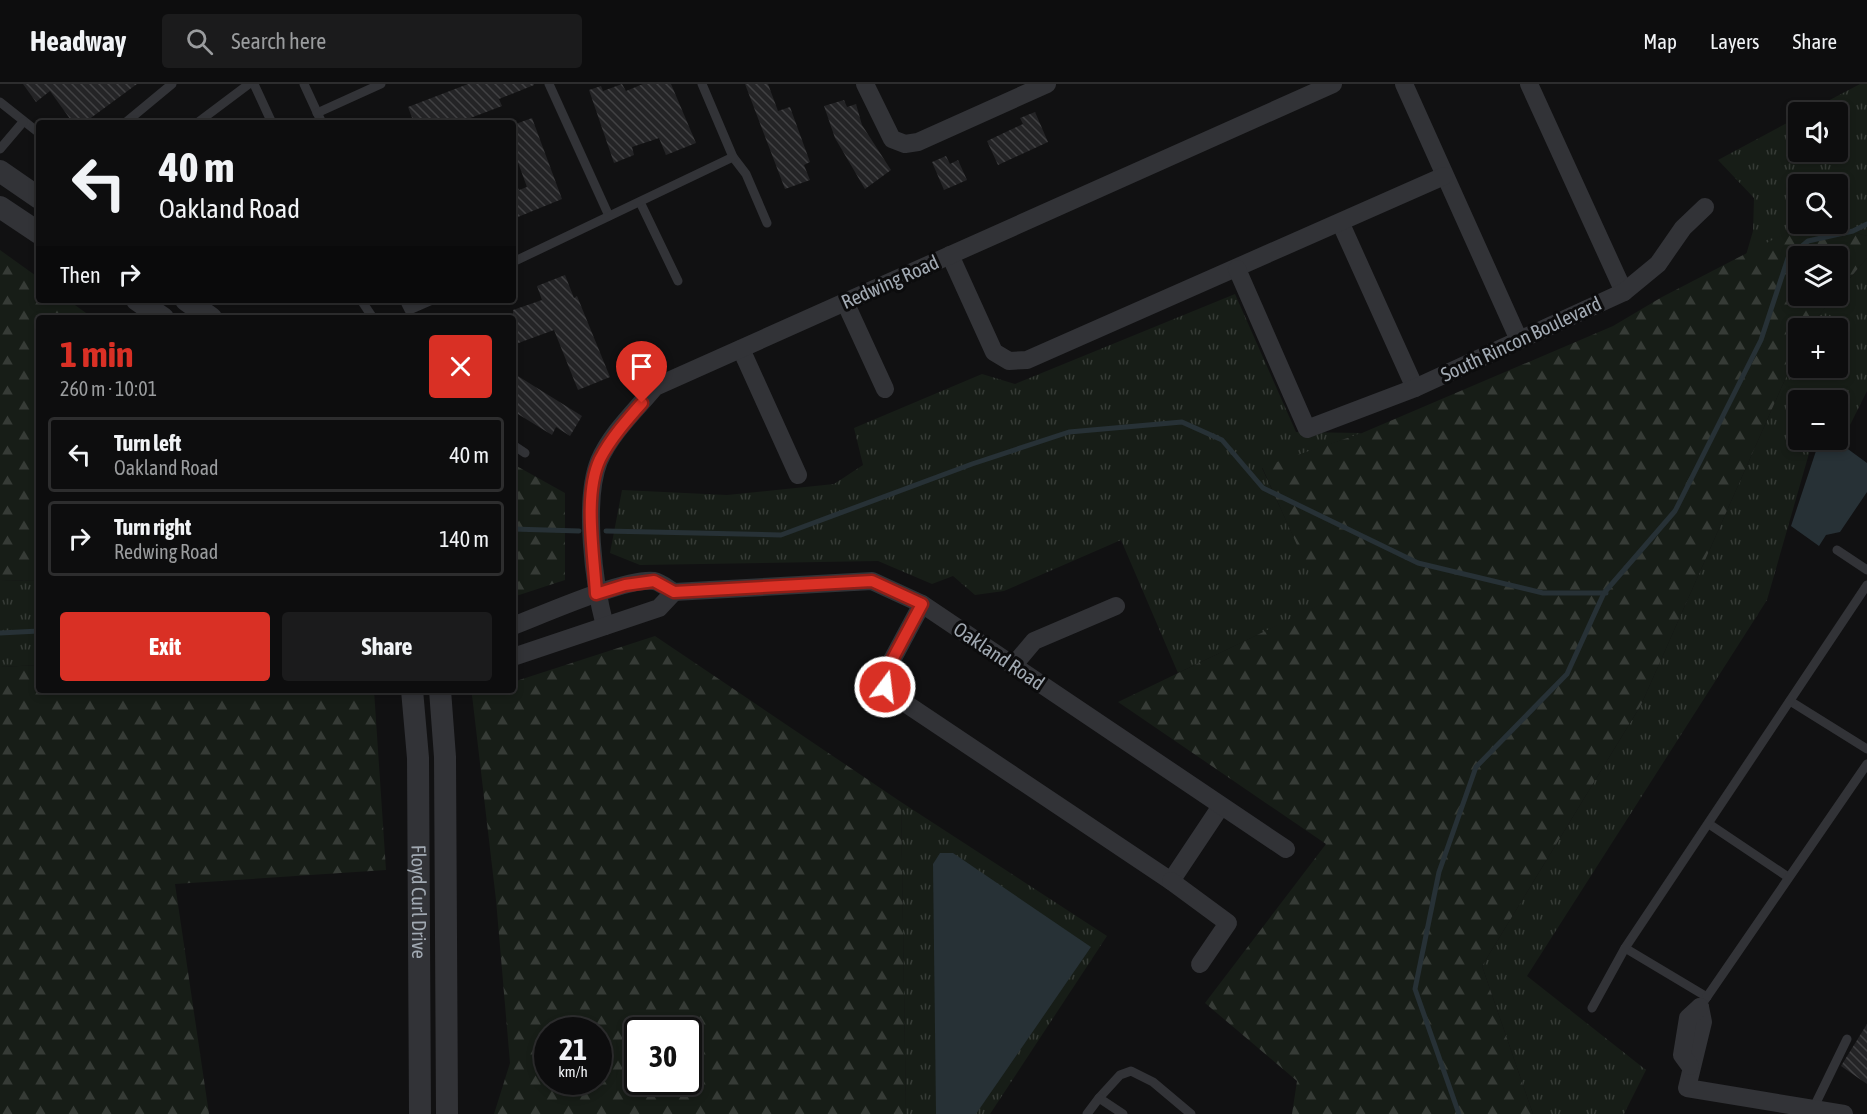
<!DOCTYPE html>
<html lang="en">
<head>
<meta charset="utf-8">
<style>
  body { margin:0; font-family:"Asap Condensed",sans-serif; background:#1b1b1c; color:#f1f3f6; height:100vh; display:flex; flex-direction:column; font-size:22px; white-space:nowrap }
  * { box-sizing:border-box; margin:0 }
  p { font-size:20px; color:#9a9c9e }
  .icon { flex:none; width:33px; height:33px; fill:none; stroke:currentColor; stroke-width:2; stroke-linecap:round; stroke-linejoin:round }
  .map { position:relative; flex:1; overflow:hidden }
  .drawer { position:absolute; left:36px; top:231px; width:480px; height:378px; display:flex; flex-direction:column; background:#0d0d0e; border-radius:6px; box-shadow:0 3px 9px #0003,0 0 0 2px #2d2d2e }
  .drawer>* { flex:none }
  .top-card { position:absolute; left:36px; top:36px; width:480px; height:183px; border-radius:6px; box-shadow:0 3px 9px #0003,0 0 0 2px #2d2d2e; background:#0d0d0e; color:#f1f3f6; overflow:hidden }
  .fabs { position:absolute; left:1788px; top:18px; display:grid; gap:12px }
  .fabs a { display:grid; place-items:center; width:60px; height:60px; border-radius:6px; background:#0d0d0e; box-shadow:0 3px 9px #0003,0 0 0 2px #2d2d2e; font-size:30px }
  .speed { position:absolute; left:534px; top:933px; display:flex; gap:12px; font-size:30px; font-weight:700; text-align:center }
  .speed>* { display:grid; place-content:center; width:78px; height:78px; border-radius:50%; background:#0d0d0e; box-shadow:0 3px 9px #0003,0 0 0 2px #2d2d2e; line-height:1 }
  .speed small { font-size:15px; font-weight:400 }
  .speed .limit { border:3px solid #111; border-radius:9px; background:#fff; color:#111 }
  .pin { position:absolute; display:grid; place-items:center; width:51px; height:51px; color:#fff; margin:-62px -26px; border-radius:50% 50% 50% 0; rotate:-45deg; box-shadow:0 0 6px #0007 }
  .pin .icon { rotate:45deg }
  .me { position:absolute; width:66px; margin:-33px; rotate:15deg; stroke-linejoin:round; filter:drop-shadow(0 0 4px #0008) }
  .turn { display:flex; align-items:center; gap:21px; height:126px; padding:0 24px; font-size:27px }
  .turn .icon { width:78px; height:78px; stroke-width:2.5 }
  .turn b { display:block; font-size:42px; line-height:51px }
  .then { display:flex; align-items:center; height:57px; padding:0 24px; background:#0003; gap:12px; font-size:22px }
  .round { display:grid; place-items:center; flex:none; width:63px; height:63px; border-radius:6px; background:#1b1b1c }
  .headline { display:flex; align-items:center; justify-content:space-between; height:102px; padding:0 24px }
  h1 { font-size:36px; font-weight:700; line-height:45px; color:#d93025 }
  .primary-button { display:flex; gap:12px; margin-top:auto; padding:12px 24px }
  .primary-button a { flex:1; height:69px; border-radius:6px; background:#d93025; color:#fff; font-size:24px; font-weight:700; line-height:69px; text-align:center }
  .primary-button a+a { background:#1b1b1c; color:#f1f3f6 }
  ul { padding:0; list-style:none }
  li { display:flex; align-items:center; gap:18px; height:75px; margin:0 12px 9px; padding:0 12px; border:3px solid #2d2d2e; border-radius:6px }
  li div { flex:1 }
  li b { display:block; font-size:22px }
  li em { font-style:normal }
  header { display:flex; align-items:center; gap:36px; box-sizing:border-box; height:84px; padding:0 30px; background:#0d0d0e; border-bottom:2px solid #2d2d2e }
  header strong { font-size:28px }
  nav { display:flex; gap:33px; margin-inline-start:auto; font-size:21px }
  .search { width:420px; height:54px; background:#1b1b1c; display:flex; align-items:center; gap:15px; box-sizing:border-box; padding:0 21px; border-radius:6px; color:#9a9c9e; font-size:22px }
  .map>svg:first-child { display:block }
  .grass { fill:url(#grass-tufts) }
  .forest { fill:url(#forest-firs); fill-rule:evenodd }
  .water { fill:#273136 }
  .lines { fill:none; stroke-linecap:round; stroke-linejoin:round }
  .stream { stroke:#273136; stroke-width:5 }
  .building { fill:url(#building-back-hatch) }
  .service { stroke:#323337; stroke-width:9 }
  .minor { stroke:#323337; stroke-width:18 }
  .tertiary { stroke:#323337; stroke-width:22 }
  .route-casing { stroke:#8d1f18; stroke-width:15 }
  .route { stroke:#d93025; stroke-width:10 }
  .labels { text-anchor:middle; stroke-width:6; stroke-linejoin:round; paint-order:stroke }
  .street-label { font-size:20px; fill:#a2aab3; stroke:#0c0c0d }
</style>
</head>
<body>
<header>
<strong>Headway</strong>
<div class="search"><svg class="icon" aria-label="search" viewBox="0 0 24 24"><circle cx="10" cy="10" r="6"/><path d="M15 15l6 6"/></svg>Search here</div>
<nav><a>Map</a><a>Layers</a><a>Share</a></nav>
</header>
<div class="map">
<svg width="1867" height="1030" viewBox="0 0 1867 1030">
  <defs>
    <pattern id="grass-tufts" width="24" height="20" patternUnits="userSpaceOnUse" patternTransform="scale(1.5)"><rect width="24" height="20" fill="#171d17"/><path d="M3 7l-1-3M5 7V3M7 7l1-3M15 17l-1-3M17 17v-4M19 17l1-3" fill="none" stroke="#363b36"/></pattern>
    <pattern id="forest-firs" width="22" height="20" patternUnits="userSpaceOnUse" patternTransform="scale(1.5)"><rect width="22" height="20" fill="#171d17"/><path d="M5 1l3.5 6h-7zM16 11l3.5 6h-7z" fill="#363b36"/></pattern>
    <pattern id="building-back-hatch" width="6" height="6" patternUnits="userSpaceOnUse" patternTransform="scale(1.5)"><rect width="6" height="6" fill="#242426"/><path d="M-1 5l2 2M0 0l6 6M5-1l2 2" fill="none" stroke="#414143"/></pattern>
  </defs>
  <rect width="100%" height="100%" fill="#111112"/>
  <g class="grass">
    <polygon points="1860,0 1867,0 1867,152 1824,140 1838,140 1838,100 1798,100 1798,140 1803,140 1746,171 1753,147 1754,114 1718,76 1798,33 1798,68 1838,68 1838,28 1807,28"/>
    <polygon points="1867,174 1867,307 1846,349 1838,352 1838,316 1798,316 1798,356 1824,356 1812,359 1767,516 1527,892 1646,986 1624,1030 1533,1030 1482,882 1641,621 1798,266 1798,284 1838,284 1838,244 1808,244"/>
    <polygon points="1235,210 1296,348 1362,349 1262,384 1324,519 1178,589 1121,456 1004,507 975,511 953,492 932,500 878,477 640,481 610,469 622,406 727,411 834,400 863,381 854,344 982,290 1015,300"/>
    <polygon points="39,496 39,581 0,583 0,497"/>
    <polygon points="901,718 1107,852 990,1030 906,1030"/>
  </g>
  <g class="forest">
    <polygon points="1803,140 1824,140 1867,152 1867,174 1838,208 1838,172 1798,172 1798,212 1835,212 1808,244 1798,244 1798,266 1641,621 1482,882 1533,1030 1292,1030 1297,997 1205,919 1326,760 1118,618 1323,519 1262,383 1362,349 1613,242 1662,213"/>
    <polygon points="0,166 39,194 39,216 68,216 93,234 39,234 39,496 0,497"/>
    <polygon points="513,380 565,409 565,496 513,513"/>
    <path d="M 655,552 L 901,718 L 906,1030 L 494,1030 L 510,979 L 496,816 L 472,611 L 488,606 L 513,606 L 513,598 ZM 548,946 L 598,946 L 598,998 L 548,998 ZM 638,946 L 688,946 L 688,998 L 638,998 Z"/>
    <polygon points="39,581 39,606 374,606 386,786 175,800 209,1030 0,1030 0,583"/>
  </g>
  <g class="water">
    <polygon points="1841,360 1867,379 1867,408 1840,448 1826,451 1819,462 1791,442 1817,364"/>
    <polygon points="940,769 953,769 1091,863 976,1030 936,1030 933,780"/>
  </g>
  <g class="lines">
    <g class="stream">
      <polyline points="513,445 579,447"/>
      <polyline points="606,447 781,451 972,380 1069,348 1182,338 1222,356 1263,404 1418,479 1543,509 1606,509"/>
      <polyline points="0,549 39,547"/>
      <polyline points="1459,1030 1415,905 1439,788 1476,683 1567,590 1604,509 1675,427 1761,256 1788,174 1808,157 1853,147 1867,140"/>
    </g>
  </g>
  <g class="building">
    <polygon points="23,0 137,0 84,39 73,39 50,7 36,18"/>
    <polygon points="468,0 534,0 534,1 499,15 502,22 457,39 414,39 408,23"/>
    <polygon points="622,0 626,7 643,0 671,0 696,59 666,71 659,54 632,63 634,71 614,79 589,6 601,2 603,7"/>
    <polygon points="745,0 768,0 778,27 790,23 810,78 804,81 810,96 785,105"/>
    <polygon points="844,16 847,23 856,20 862,41 891,86 865,105 835,54 824,22"/>
    <polygon points="1035,28 1048,58 998,81 987,57 1023,40 1020,34"/>
    <polygon points="532,34 562,115 513,135 513,95 519,106 527,103 513,65 513,41"/>
    <polygon points="946,72 950,80 958,76 967,96 944,106 932,78"/>
    <polygon points="565,191 574,214 577,212 610,293 578,306 554,246 513,261 513,226 542,216 537,202"/>
    <polygon points="513,289 582,332 570,352 556,343 552,351 513,327"/>
    <polygon points="1867,940 1867,1000 1841,982"/>
  </g>
  <g class="lines">
    <g class="service">
      <polyline points="254,0 272,39"/>
      <polyline points="304,0 322,39"/>
      <polyline points="549,0 609,132"/>
      <polyline points="0,18 39,49"/>
      <polyline points="317,29 381,0"/>
      <polyline points="125,39 172,0"/>
      <polyline points="197,39 249,0"/>
      <polyline points="0,65 23,38"/>
      <polyline points="733,73 746,90 767,139"/>
      <polyline points="640,118 678,197"/>
      <polyline points="513,178 733,73 702,0"/>
      <polyline points="361,216 373,234"/>
      <polyline points="404,216 409,226 432,216"/>
      <polyline points="513,361 525,369"/>
      <polyline points="1837,466 1867,486"/>
      <polyline points="1790,617 1867,665"/>
      <polyline points="1709,740 1788,793"/>
      <polyline points="1625,864 1707,913"/>
      <polyline points="1700,923 1867,680"/>
      <polyline points="1592,924 1625,864 1867,501"/>
      <polyline points="1099,1014 1120,991 1131,987 1153,998 1191,1030"/>
      <polyline points="1813,1025 1847,955"/>
      <polyline points="1087,1030 1099,1014 1123,1030"/>
    </g>
    <g class="minor">
      <polyline points="865,0 892,55 905,60 918,58 1047,0"/>
      <polyline points="1404,0 1519,256"/>
      <polyline points="1529,0 1624,208"/>
      <polyline points="1341,140 1415,304"/>
      <polyline points="950,171 994,268 1009,277 1027,276 1444,92"/>
      <polyline points="1237,185 1307,345 1415,304 1624,208 1658,180 1683,144 1705,123"/>
      <polyline points="845,218 885,305"/>
      <polyline points="741,265 798,391"/>
      <polyline points="922,520 884,591 885,602 893,611 1171,797 1221,722"/>
      <path d="M 513,542 C 542,531 627,493 654,497 C 660,498 669,505 674,508 L 872,497 L 922,520 L 1286,765"/>
      <path d="M 605,542 C 594,501 583,417 599,377 C 611,349 636,326 655,303 L 1333,0"/>
      <polyline points="513,573 659,524 674,508"/>
      <polyline points="1013,582 1034,557 1116,522"/>
      <polyline points="1171,797 1228,839 1200,880"/>
      <polyline points="1700,923 1703,938 1687,1004 1844,1030"/>
      <polyline points="1690,982 1682,971 1688,934 1700,923"/>
    </g>
    <g class="tertiary">
      <polyline points="0,87 39,114"/>
      <polyline points="0,123 39,149"/>
      <polyline points="137,216 163,234"/>
      <polyline points="186,216 211,234"/>
      <path id="s1" d="M 412,606 L 418,674 L 420,1030"/>
      <polyline points="440,606 445,673 447,1030"/>
    </g>
  </g>
  <g class="lines">
    <defs>
      <path id="route" d="M 642,319 C 627,336 611,354 600,375 C 583,411 594,470 596,510 L 625,501 L 654,497 L 674,508 L 872,497 L 922,520 L 884,591 L 885,603"/>
    </defs>
    <use href="#route" class="route-casing"/>
    <use href="#route" class="route"/>
  </g>
  <g class="labels">
    <g class="street-label">
      <text transform="translate(890 198) rotate(-24)" y="7">Redwing Road</text>
      <text transform="translate(1521 255) rotate(-25)" y="7">South Rincon Boulevard</text>
      <text transform="translate(999 572) rotate(34)" y="7">Oakland Road</text>
      <text dy="7" stroke="none"><textPath href="#s1" startOffset="212">Floyd Curl Drive</textPath></text>
    </g>
  </g>
</svg>
<div class="fabs">
<a><svg class="icon" aria-label="sound" viewBox="0 0 24 24"><path d="M4 9h4l5-4v14l-5-4H4zM17 9q2 3 0 6"/></svg></a>
<a><svg class="icon" aria-label="search" viewBox="0 0 24 24"><circle cx="10" cy="10" r="6"/><path d="M15 15l6 6"/></svg></a>
<a><svg class="icon" aria-label="layers" viewBox="0 0 24 24"><path d="M12 4l9 5-9 5-9-5zM3 14l9 5 9-5"/></svg></a>
<a>+</a>
<a>−</a>
</div>
<div class="speed"><div>21<small>km/h</small></div><div class="limit">30</div></div>
<div class="pin" style="left:642px;top:319px;background:#d93025"><svg class="icon" aria-label="arrive" viewBox="0 0 24 24"><path d="M6 21V4h12l-3 4 3 4H6"/></svg></div>
<svg class="me" style="left:885px;top:603px" viewBox="-20 -20 40 40"><circle r="17" fill="#d93025" stroke="#fff" stroke-width="3"/><path d="M0-11L8 9 0 5-8 9z" fill="#fff"/></svg>
<div class="top-card">
<div class="turn"><svg class="icon" aria-label="left" viewBox="0 0 24 24"><path d="M17 20v-9H6M10 6l-5 5 5 5"/></svg><div><b>40 m</b>Oakland Road</div></div>
<div class="then">Then<svg class="icon" aria-label="right" viewBox="0 0 24 24"><path d="M7 20v-9h11M14 6l5 5-5 5"/></svg></div>
</div>
<section class="drawer">
<div class="headline"><div><h1>1 min</h1><p>260 m · 10:01</p></div><a class="round" style="background:#d93025;color:#fff"><svg class="icon" aria-label="close" viewBox="0 0 24 24"><path d="M6 6l12 12M18 6L6 18"/></svg></a></div>
<ul>
<li><svg class="icon" aria-label="left" viewBox="0 0 24 24"><path d="M17 20v-9H6M10 6l-5 5 5 5"/></svg><div><b>Turn left</b><p>Oakland Road</p></div><em>40 m</em></li>
<li><svg class="icon" aria-label="right" viewBox="0 0 24 24"><path d="M7 20v-9h11M14 6l5 5-5 5"/></svg><div><b>Turn right</b><p>Redwing Road</p></div><em>140 m</em></li>
</ul>
<div class="primary-button"><a>Exit</a><a>Share</a></div>
</section>
</div>
</body>
</html>
